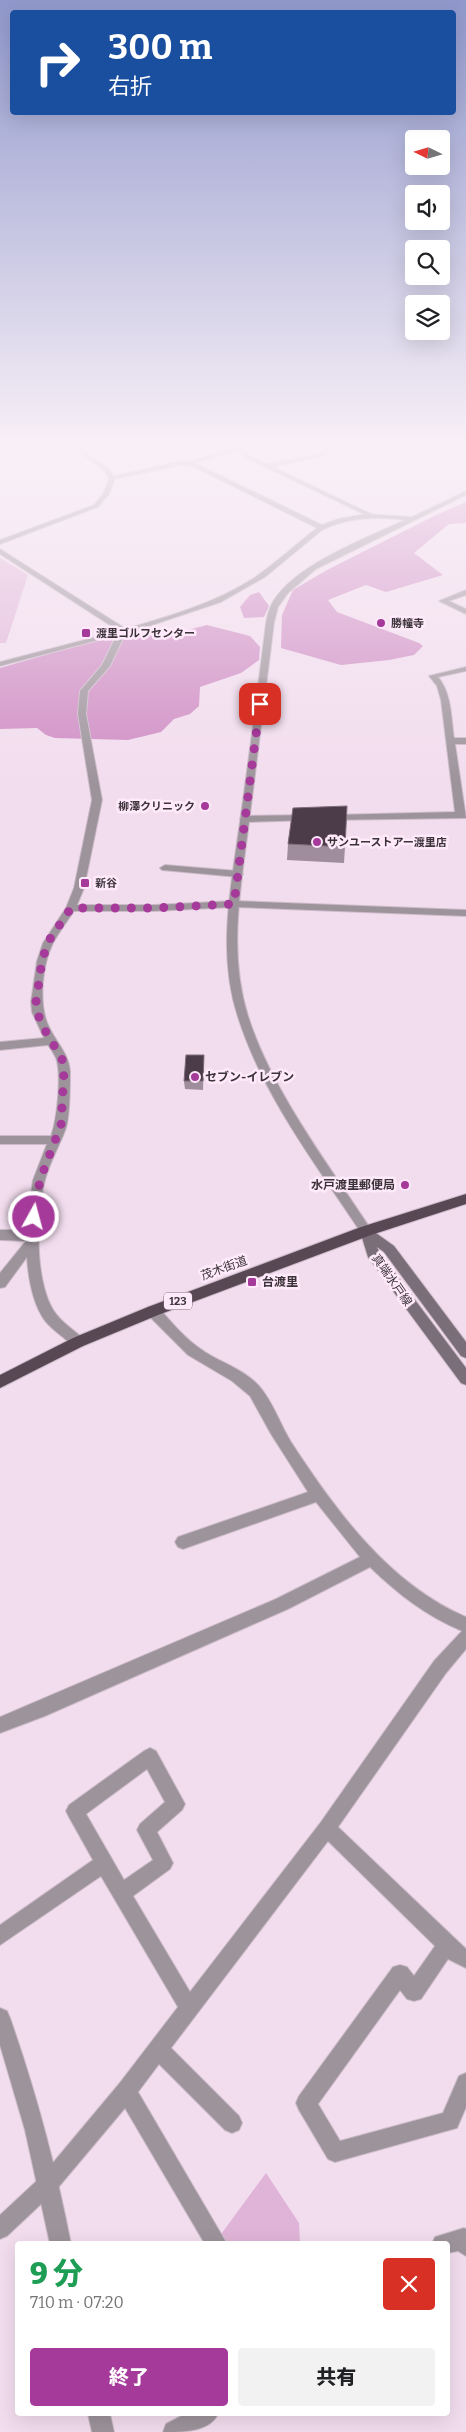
<!DOCTYPE html>
<html lang="ja">
<head>
<meta charset="utf-8">
<style>
  body { margin:0; font-family:Bitter,"Noto Sans JP",serif; background:#f2f2f2; color:#202124; height:100vh; display:flex; flex-direction:column; font-size:19px; white-space:nowrap }
  * { box-sizing:border-box; margin:0 }
  p { font-size:16px; color:#757577 }
  .icon { flex:none; width:28px; height:28px; fill:none; stroke:currentColor; stroke-width:2; stroke-linecap:round; stroke-linejoin:round }
  .map { position:relative; flex:1; overflow:hidden }
  .details { position:absolute; left:15px; top:2241px; width:435px; height:175px; display:flex; flex-direction:column; background:#fff; border-radius:5px; box-shadow:0 5px 20px #0002 }
  .details>* { flex:none }
  .top-card { position:absolute; left:10px; top:10px; width:446px; height:105px; border-radius:5px; box-shadow:0 5px 20px #0002; background:#1a4fa0; color:#fff; overflow:hidden }
  .needle { width:32px; rotate:275deg }
  .controls { position:absolute; left:405px; top:130px; display:grid; gap:10px }
  .controls a { display:grid; place-items:center; width:45px; height:45px; border-radius:5px; background:#fff; box-shadow:0 5px 20px #0002; font-size:25px }
  .pin { position:absolute; display:grid; place-items:center; width:42px; height:42px; color:#fff; margin:-21px; border-radius:10px; box-shadow:0 2px 8px #0006 }
  .me { position:absolute; width:55px; margin:-28px; rotate:7deg; stroke-linejoin:round; filter:drop-shadow(0 0 4px #0008) }
  .turn { display:flex; align-items:center; gap:18px; height:105px; padding:0 15px; font-size:22px }
  .turn .icon { width:65px; height:65px; stroke-width:2.5 }
  .turn b { display:block; font-size:35px; line-height:42px }
  .round { display:grid; place-items:center; flex:none; width:52px; height:52px; border-radius:5px; background:#f2f2f2 }
  .head { display:flex; align-items:center; justify-content:space-between; height:85px; padding:0 15px }
  h1 { font-size:30px; font-weight:800; line-height:38px; color:#1e9e55 }
  .button { display:flex; gap:10px; margin-top:auto; padding:10px 15px }
  .button a { flex:1; height:58px; border-radius:5px; background:#a63a9a; color:#fff; font-size:20px; font-weight:800; line-height:58px; text-align:center }
  .button a+a { background:#f2f2f2; color:#202124 }
  .map>svg:first-child { display:block }
  .green { fill:#e0b4d8 }
  .forest { fill:#cf8dc4 }
  .lines { fill:none; stroke-linecap:round; stroke-linejoin:round }
  .minor-casing { stroke:#cdbbca; stroke-width:2 }
  .tertiary-casing { stroke:#cdbbca; stroke-width:2 }
  .secondary-casing { stroke:#cdbbca; stroke-width:2 }
  .trunk-casing { stroke:#cdbbca; stroke-width:2 }
  .minor { fill:#9d949b; fill-rule:evenodd }
  .tertiary { fill:#9d949b; fill-rule:evenodd }
  .secondary { fill:#7a6e78; fill-rule:evenodd }
  .trunk { fill:#584854; fill-rule:evenodd }
  .wall { fill:#9f8c9c }
  .building { fill:#4c3c49; stroke:#7e6c7a }
  .route { stroke:#a63a9a; stroke-width:9; stroke-dasharray:0 16.2 }
  .poi-dot { fill:#a63a9a; stroke:#ffeafb; stroke-width:2 }
  .labels { text-anchor:middle; stroke-width:5; stroke-linejoin:round; paint-order:stroke }
  .far-poi-label { font-size:11px; font-weight:bold; fill:#3b3339; stroke:#ffeafb; text-anchor:start }
  .shield { fill:#ffeafb; stroke:#766a73; stroke-width:1 }
  .shield-label { font-size:11px; font-weight:bold; fill:#3b3339 }
  .poi-label { font-size:12px; font-weight:bold; fill:#3b3339; stroke:#ffeafb; text-anchor:start }
  .street-label { font-size:12px; fill:#3b3339; stroke:#ffeafb }
</style>
</head>
<body>
<div class="map">
<svg width="466" height="2432" viewBox="0 0 466 2432">
  <rect width="100%" height="100%" fill="#f2ddee"/>
  <g class="green">
    <polygon points="0,558 28,575 6,643 0,643"/>
    <polygon points="266,2173 299,2223 300,2244 224,2244 219,2237"/>
  </g>
  <g class="forest">
    <polygon points="466,502 466,523 449,524 414,553 443,575 386,592 366,585 328,600 337,612 419,643 423,646 414,655 389,660 341,665 281,648 282,615 293,590 327,570 434,516"/>
    <polygon points="259,592 269,606 264,617 244,618 240,607 250,595"/>
    <polygon points="207,625 250,636 260,647 259,660 241,673 200,687 199,706 190,714 174,719 161,732 128,740 55,738 46,735 37,728 0,729 0,668 142,627 164,636"/>
  </g>
  <g class="lines">
    <defs>
      <g id="minor">
        <polygon points="233,443 239,443 241,446 258,443 243,449 250,456 268,464 322,453 333,443 339,443 326,455 273,467 373,515 368,516 246,458 238,451 187,465 184,463 235,448"/>
        <polygon points="466,590 466,595 449,601 466,609 466,614 439,601"/>
        <path d="M 120,628 L 127,630 L 110,666 L 88,691 L 86,714 L 102,800 L 84,888 L 77,905 L 154,905 L 234,901 L 466,910 L 466,916 L 234,907 L 154,911 L 74,911 C 67,921 59,932 53,943 C 42,965 38,1005 49,1027 C 56,1042 69,1054 70,1071 C 70,1085 70,1115 66,1128 C 60,1145 50,1161 45,1180 C 36,1214 35,1274 51,1306 C 57,1319 72,1329 83,1338 L 85,1342 L 83,1346 L 78,1347 L 73,1346 C 65,1338 54,1331 46,1322 C 33,1306 28,1277 27,1257 L 5,1287 L 0,1288 L 0,1273 L 26,1241 L 0,1240 L 0,1230 L 26,1230 L 33,1180 L 47,1144 L 0,1144 L 0,1136 L 51,1136 C 57,1120 62,1074 56,1058 C 54,1054 51,1049 48,1045 L 0,1050 L 0,1042 L 44,1038 L 32,1012 L 31,1002 L 37,961 L 43,943 L 66,908 L 74,888 L 92,800 L 78,714 L 80,691 L 102,665 Z"/>
        <path d="M 466,667 L 466,671 L 438,677 C 452,694 451,718 454,738 L 466,738 L 466,744 L 455,744 L 466,818 L 328,820 L 328,816 L 331,815 L 455,812 L 441,700 L 437,686 L 429,676 Z"/>
        <polygon points="309,815 314,818 312,820 245,822 240,819 245,816"/>
        <polygon points="165,865 238,871 243,874 238,877 162,870 160,868"/>
        <path d="M 153,1306 L 158,1307 C 172,1323 186,1340 205,1352 C 222,1363 245,1370 259,1386 C 273,1402 280,1424 291,1442 C 336,1511 389,1584 466,1617 L 466,1649 L 446,1673 L 338,1827 L 466,1949 L 466,1968 L 448,1959 L 421,1999 L 414,2001 L 407,1999 L 400,1990 L 318,2104 L 340,2141 L 443,2113 L 459,2076 L 466,2073 L 466,2107 L 457,2128 L 335,2162 L 328,2159 L 299,2110 L 296,2103 L 299,2096 L 393,1967 L 400,1965 L 407,1967 L 414,1976 L 435,1946 L 328,1841 L 171,2048 L 239,2116 L 242,2123 L 239,2130 L 232,2133 L 225,2130 L 159,2064 L 138,2092 L 227,2244 L 205,2244 L 125,2108 L 56,2190 L 7,2236 L 0,2239 L 0,2215 L 42,2176 L 119,2084 L 178,2007 L 101,1876 L 0,1945 L 0,1925 L 93,1860 L 69,1817 L 66,1811 L 69,1805 L 144,1751 L 150,1748 L 156,1751 L 185,1804 L 182,1810 L 157,1832 L 173,1863 L 170,1869 L 133,1896 L 190,1992 L 321,1822 L 434,1661 L 462,1631 C 426,1616 398,1594 370,1567 L 288,1609 L 45,1716 L 0,1733 L 0,1717 L 276,1599 L 360,1557 L 316,1502 L 183,1549 L 178,1547 L 175,1542 L 178,1537 L 308,1492 L 271,1434 L 250,1396 L 232,1381 L 188,1355 L 148,1315 L 146,1311 L 148,1307 ZM 147,1769 L 165,1802 L 140,1824 L 137,1830 L 153,1860 L 124,1880 L 86,1814 Z"/>
        <polygon points="464,2228 466,2229 466,2256 458,2251 448,2253 448,2244 432,2244 435,2237"/>
        <path d="M 185,2414 L 218,2414 C 209,2432 183,2432 163,2432 L 166,2424 Z"/>
      </g>
      <g id="tertiary">
        <path d="M 66,443 L 72,443 L 108,468 L 114,476 L 181,461 L 195,463 L 322,525 L 338,519 L 365,514 L 412,517 L 466,491 L 466,495 L 316,569 L 288,593 L 278,607 L 274,623 C 266,687 258,750 250,814 C 242,882 227,948 248,1016 C 271,1089 328,1164 370,1228 L 372,1231 L 370,1234 L 362,1234 C 317,1166 263,1096 238,1017 C 216,951 232,882 241,815 C 250,751 258,687 266,623 C 267,618 268,612 270,608 C 287,567 367,538 405,520 C 377,516 348,517 322,530 L 265,577 L 221,602 L 140,629 L 0,666 L 0,662 L 119,631 L 0,554 L 0,549 L 126,629 C 170,616 215,603 254,578 C 276,563 296,544 317,528 L 192,466 L 181,465 L 115,479 L 109,494 L 98,507 L 0,544 L 0,540 L 94,505 L 103,494 L 109,478 L 104,470 Z"/>
        <path d="M 0,2008 L 7,2011 L 10,2018 C 36,2092 56,2167 71,2244 L 50,2244 L 25,2130 L 0,2045 Z"/>
        <polygon points="88,2414 110,2414 114,2432 92,2432"/>
      </g>
      <polygon id="secondary" points="366,1226 394,1246 466,1342 466,1358 461,1356 384,1252 377,1247 379,1252 466,1368 466,1385 461,1383 368,1257 360,1231 362,1228"/>
      <polygon id="trunk" points="466,1194 466,1204 371,1235 158,1315 83,1346 0,1388 0,1375 73,1338 148,1307 361,1227"/>
    </defs>
    <use href="#minor" class="minor-casing"/>
    <use href="#tertiary" class="tertiary-casing"/>
    <use href="#secondary" class="secondary-casing"/>
    <use href="#trunk" class="trunk-casing"/>
    <use href="#minor" class="minor"/>
    <use href="#tertiary" class="tertiary"/>
    <use href="#secondary" class="secondary"/>
    <use href="#trunk" class="trunk"/>
  </g>
  <g class="wall">
    <polygon points="288,844 345,847 344,863 287,860"/>
    <polygon points="204,1055 203,1090 185,1089 184,1081"/>
  </g>
  <g class="building">
    <polygon points="347,806 345,847 288,844 293,808"/>
    <polygon points="186,1055 204,1055 203,1081 184,1081"/>
  </g>
  <linearGradient id="sky" x2="0" y2="1"><stop stop-color="#9098cc"/><stop offset="0.57" stop-color="#f9f0f7"/><stop offset="1" stop-color="#f9f0f7" stop-opacity="0"/></linearGradient>
  <rect width="466" height="783" fill="url(#sky)"/>
  <g class="lines">
    <polyline class="route" points="34,1217 40,1180 61,1125 64,1071 62,1059 43,1027 37,1012 36,1002 42,961 48,942 71,908 154,908 234,904 260,704"/>
  </g>
  <g class="poi-dot">
    <circle cx="381" cy="623" r="5"/>
    <rect x="81" y="628" width="10" height="10" rx="2.5"/>
    <circle cx="205" cy="806" r="5"/>
    <circle cx="317" cy="842" r="5"/>
    <rect x="80" y="878" width="10" height="10" rx="2.5"/>
    <circle cx="195" cy="1077" r="5"/>
    <circle cx="405" cy="1185" r="5"/>
    <rect x="247" y="1277" width="10" height="10" rx="2.5"/>
  </g>
  <g class="labels">
    <g class="far-poi-label">
      <text x="391" y="627">勝幢寺</text>
      <text x="96" y="637">渡里ゴルフセンター</text>
      <text x="195" y="810" text-anchor="end">柳澤クリニック</text>
      <text x="327" y="846">サンユーストアー渡里店</text>
      <text x="95" y="887">新谷</text>
    </g>
    <rect class="shield" x="164" y="1292.5" width="28" height="17" rx="4"/>
    <g class="shield-label">
      <text x="178" y="1305">123</text>
    </g>
    <g class="poi-label">
      <text x="205" y="1081">セブン-イレブン</text>
      <text x="395" y="1189" text-anchor="end">水戸渡里郵便局</text>
      <text x="262" y="1286">台渡里</text>
    </g>
    <g class="street-label">
      <text transform="translate(224 1268) rotate(-20)" y="4">茂木街道</text>
      <text transform="translate(392 1280) rotate(55)" y="4">真端水戸線</text>
    </g>
  </g>
</svg>
<div class="controls">
<a><svg class="needle" viewBox="-14 -14 28 28"><path d="M0-13l5 13h-10z" fill="#e53935"/><path d="M0 13l5-13h-10z" fill="#757577"/></svg></a>
<a><svg class="icon" aria-label="sound" viewBox="0 0 24 24"><path d="M4 9h4l5-4v14l-5-4H4zM17 9q2 3 0 6"/></svg></a>
<a><svg class="icon" aria-label="search" viewBox="0 0 24 24"><circle cx="10" cy="10" r="6"/><path d="M15 15l6 6"/></svg></a>
<a><svg class="icon" aria-label="layers" viewBox="0 0 24 24"><path d="M12 4l9 5-9 5-9-5zM3 14l9 5 9-5"/></svg></a>
</div>
<div class="pin" style="left:260px;top:704px;background:#d93025"><svg class="icon" aria-label="arrive" viewBox="0 0 24 24"><path d="M6 21V4h12l-3 4 3 4H6"/></svg></div>
<svg class="me" style="left:34px;top:1217px" viewBox="-20 -20 40 40"><circle r="17" fill="#a63a9a" stroke="#fff" stroke-width="3"/><path d="M0-11L8 9 0 5-8 9z" fill="#fff"/></svg>
<div class="top-card">
<div class="turn"><svg class="icon" aria-label="right" viewBox="0 0 24 24"><path d="M7 20v-9h11M14 6l5 5-5 5"/></svg><div><b>300 m</b>右折</div></div>
</div>
<section class="details">
<div class="head"><div><h1>9 分</h1><p>710 m · 07:20</p></div><a class="round" style="background:#d93025;color:#fff"><svg class="icon" aria-label="close" viewBox="0 0 24 24"><path d="M6 6l12 12M18 6L6 18"/></svg></a></div>
<div class="button"><a>終了</a><a>共有</a></div>
</section>
</div>
</body>
</html>
